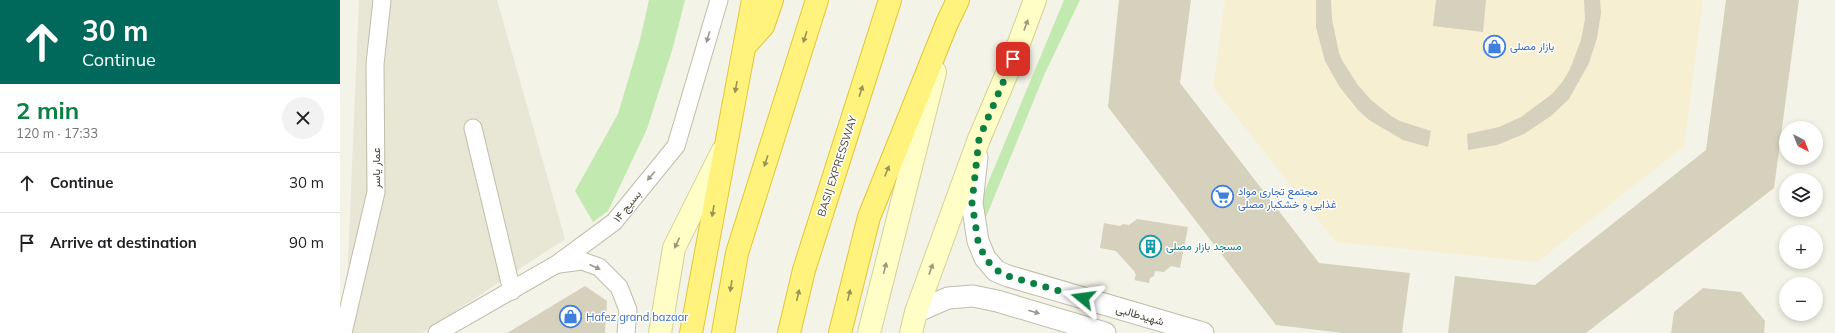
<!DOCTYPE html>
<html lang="en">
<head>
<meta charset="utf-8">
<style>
  body { margin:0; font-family:Mulish,Vazirmatn,sans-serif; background:#f2f2f2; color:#202124; height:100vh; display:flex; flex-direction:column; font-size:15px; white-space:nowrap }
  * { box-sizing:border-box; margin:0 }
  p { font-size:13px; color:#757577 }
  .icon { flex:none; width:22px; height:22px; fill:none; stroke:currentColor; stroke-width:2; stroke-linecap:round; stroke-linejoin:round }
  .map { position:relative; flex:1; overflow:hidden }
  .panel { display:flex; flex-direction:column; background:#fff; width:340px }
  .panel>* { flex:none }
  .banner { background:#00695c; color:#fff; overflow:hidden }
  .needle { width:26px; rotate:138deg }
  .tools { position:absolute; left:1439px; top:121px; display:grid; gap:8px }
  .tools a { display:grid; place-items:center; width:44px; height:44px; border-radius:50%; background:#fff; box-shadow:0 2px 6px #0003; font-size:20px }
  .pin { position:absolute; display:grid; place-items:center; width:34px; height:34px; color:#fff; margin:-17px; border-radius:8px; box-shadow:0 2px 6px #0006 }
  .me { position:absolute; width:44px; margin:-22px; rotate:286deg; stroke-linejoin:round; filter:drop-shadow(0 0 3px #0008) }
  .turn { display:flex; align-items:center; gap:14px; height:84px; padding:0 16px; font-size:18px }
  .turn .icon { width:52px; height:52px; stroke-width:2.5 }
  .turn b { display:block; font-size:28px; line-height:34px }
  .round { display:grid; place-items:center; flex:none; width:42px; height:42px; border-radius:21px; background:#f2f2f2 }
  .summary { display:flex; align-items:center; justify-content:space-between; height:68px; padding:0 16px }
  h1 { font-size:24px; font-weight:700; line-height:30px; color:#0b8043 }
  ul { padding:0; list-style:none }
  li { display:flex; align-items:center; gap:12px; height:60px; padding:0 16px; border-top:1px solid #e0e0e0 }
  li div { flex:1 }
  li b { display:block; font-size:15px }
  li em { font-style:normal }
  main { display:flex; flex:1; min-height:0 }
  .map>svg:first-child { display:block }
  .residential { fill:#e8e6d5 }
  .commercial { fill:#f6efd2 }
  .green { fill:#c2e9af }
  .building { fill:#d6d1bc }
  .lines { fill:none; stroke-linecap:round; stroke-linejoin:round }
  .minor-casing { stroke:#c0bda9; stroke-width:19 }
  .tertiary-casing { stroke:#c0bda9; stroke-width:23 }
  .secondary-casing { stroke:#d5d296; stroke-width:24 }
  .trunk-casing { stroke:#e0c735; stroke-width:24 }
  .minor { stroke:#fff; stroke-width:17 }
  .tertiary { stroke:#fff; stroke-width:21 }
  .secondary { stroke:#fffec6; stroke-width:22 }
  .trunk { stroke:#fff37e; stroke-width:22 }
  .oneway { fill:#9a9877 }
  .oneway2 { fill:#9a9890 }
  .oneway3 { fill:#9a9356 }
  .route { stroke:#0b8043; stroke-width:7; stroke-dasharray:0 12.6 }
  .labels { text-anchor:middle; stroke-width:3; stroke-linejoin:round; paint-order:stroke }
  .shop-label { font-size:11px; fill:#366cbe; stroke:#fff; text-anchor:start }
  .street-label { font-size:11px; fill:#474436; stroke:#fff }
  .culture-label { font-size:11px; fill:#0d838f; stroke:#fff; text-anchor:start }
</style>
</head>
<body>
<main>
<section class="panel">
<div class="banner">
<div class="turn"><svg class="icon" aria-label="ahead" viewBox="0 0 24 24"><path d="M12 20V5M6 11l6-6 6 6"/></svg><div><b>30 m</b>Continue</div></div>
</div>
<div class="summary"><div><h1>2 min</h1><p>120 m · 17:33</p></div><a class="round"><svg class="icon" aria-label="close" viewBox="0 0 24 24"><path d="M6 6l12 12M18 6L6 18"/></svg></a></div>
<ul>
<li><svg class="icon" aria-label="ahead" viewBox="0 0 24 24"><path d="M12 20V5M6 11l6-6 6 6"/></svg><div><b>Continue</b></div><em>30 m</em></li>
<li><svg class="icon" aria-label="arrive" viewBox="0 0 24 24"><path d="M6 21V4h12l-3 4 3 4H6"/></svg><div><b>Arrive at destination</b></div><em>90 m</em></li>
</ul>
</section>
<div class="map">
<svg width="1495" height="333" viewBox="0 0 1495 333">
  <rect width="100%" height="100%" fill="#f4f3e7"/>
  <polygon class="residential" points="19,0 157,0 225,239 82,333 5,333"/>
  <polygon class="commercial" points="885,0 1363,0 1344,146 1197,262 996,242 873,87"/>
  <g class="green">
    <polygon points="309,0 345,0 333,47 307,129 268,211 253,222 235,191 278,114 300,40"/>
    <polygon points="724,0 740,0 705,73 646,217 638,207"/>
  </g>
  <g class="building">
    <polygon points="779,0 851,0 840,83 979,263 1070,273 1062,333 1003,333 936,325 768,107"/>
    <polygon points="976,0 991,0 992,19 999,53 1002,60 1017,84 1031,100 1051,116 1060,121 1091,131 1088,147 1063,140 1029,120 1018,110 999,86 985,61 981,46 976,27"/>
    <polygon points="1096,0 1146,0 1143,32 1093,26"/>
    <polygon points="1244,0 1260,0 1261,13 1257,38 1249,63 1229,99 1211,116 1184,134 1157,145 1128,150 1127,134 1159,127 1181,117 1212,94 1223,81 1230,69 1241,40 1245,19"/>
    <polygon points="1386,0 1459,0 1434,188 1246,333 1108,333 1115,276 1195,285 1366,150"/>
    <polygon points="797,219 848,227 840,268 831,266 824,272 815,271 814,276 810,278 809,283 794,280 796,275 794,271 776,251 760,248 764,223 780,226 783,224 789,225"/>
    <polygon points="245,286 267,301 265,333 167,333"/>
    <polygon points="1363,288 1401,292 1425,321 1424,333 1331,333 1334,312"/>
  </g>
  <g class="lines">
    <defs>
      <g id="minor">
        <polyline points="133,128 172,291"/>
        <polyline points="219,264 242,261 259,267 279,287 288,310 286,333"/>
        <polyline points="3,333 36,192 35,64 42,0"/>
        <polyline points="97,333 217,264 274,222 336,146 379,0"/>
      </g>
      <g id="tertiary">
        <polyline points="637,157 632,203 638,241 645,258 656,271 668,276 863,333"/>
        <polyline points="576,312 608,298 633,296 657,301 765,333"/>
      </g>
      <g id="secondary">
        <polyline points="320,333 334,248 382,152"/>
        <polyline points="529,333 595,72"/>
        <polyline points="571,333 576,312 639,139 673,59 695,0"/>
      </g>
      <g id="trunk">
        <polyline points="405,46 423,26 432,0"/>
        <polyline points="351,333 413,0"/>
        <polyline points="383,333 397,253 477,0"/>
        <polyline points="449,333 464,270 550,0"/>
        <polyline points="500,333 529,217 607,23 618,0"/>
      </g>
    </defs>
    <use href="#minor" class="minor-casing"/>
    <use href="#tertiary" class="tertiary-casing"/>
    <use href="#secondary" class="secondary-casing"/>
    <use href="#trunk" class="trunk-casing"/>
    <use href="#minor" class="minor"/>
    <use href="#tertiary" class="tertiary"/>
    <use href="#secondary" class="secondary"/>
    <use href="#trunk" class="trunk"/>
  </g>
  <defs><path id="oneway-solid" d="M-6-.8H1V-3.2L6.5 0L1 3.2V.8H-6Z"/></defs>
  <g class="oneway">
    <use href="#oneway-solid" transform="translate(686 25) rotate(-70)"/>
    <use href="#oneway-solid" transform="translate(337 243) rotate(115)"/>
    <use href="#oneway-solid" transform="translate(545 268) rotate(-76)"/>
    <use href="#oneway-solid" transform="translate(591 269) rotate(-70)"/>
  </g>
  <g class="oneway2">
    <use href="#oneway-solid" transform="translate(368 37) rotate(106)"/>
    <use href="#oneway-solid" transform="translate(311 176) rotate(130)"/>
    <use href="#oneway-solid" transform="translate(255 267) rotate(25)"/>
    <use href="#oneway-solid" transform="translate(694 312) rotate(16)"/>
  </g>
  <g class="oneway3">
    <use href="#oneway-solid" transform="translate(465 37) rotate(108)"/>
    <use href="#oneway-solid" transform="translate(396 87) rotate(100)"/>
    <use href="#oneway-solid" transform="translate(521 91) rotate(-72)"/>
    <use href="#oneway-solid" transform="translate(426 161) rotate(108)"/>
    <use href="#oneway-solid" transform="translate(547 171) rotate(-68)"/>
    <use href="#oneway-solid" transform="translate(373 211) rotate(100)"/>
    <use href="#oneway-solid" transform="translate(391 286) rotate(99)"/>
    <use href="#oneway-solid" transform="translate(458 295) rotate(-77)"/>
    <use href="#oneway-solid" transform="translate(509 295) rotate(-76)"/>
  </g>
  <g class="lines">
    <polyline class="route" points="673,59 639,139 632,203 638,241 645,258 656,270 668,276 743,298"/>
  </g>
  <defs>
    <symbol id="shop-ring" viewBox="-11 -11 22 22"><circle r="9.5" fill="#fff" stroke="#3f7fe0" stroke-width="1.5"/><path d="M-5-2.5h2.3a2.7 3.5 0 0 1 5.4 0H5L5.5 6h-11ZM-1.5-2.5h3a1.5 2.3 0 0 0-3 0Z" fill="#3f7fe0"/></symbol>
    <symbol id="supermarket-ring" viewBox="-11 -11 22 22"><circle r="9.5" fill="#fff" stroke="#3f7fe0" stroke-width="1.5"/><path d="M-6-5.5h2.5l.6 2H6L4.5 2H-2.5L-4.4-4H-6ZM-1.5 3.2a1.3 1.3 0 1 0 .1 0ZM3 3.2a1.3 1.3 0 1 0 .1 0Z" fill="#3f7fe0"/></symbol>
    <symbol id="building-ring" viewBox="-11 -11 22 22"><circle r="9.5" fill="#fff" stroke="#0f9aa8" stroke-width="1.5"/><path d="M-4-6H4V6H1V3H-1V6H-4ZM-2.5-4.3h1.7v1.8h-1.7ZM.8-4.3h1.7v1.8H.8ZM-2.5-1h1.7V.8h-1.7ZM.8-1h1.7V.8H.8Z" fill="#0f9aa8"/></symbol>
  </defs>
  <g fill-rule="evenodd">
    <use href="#shop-ring" x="1142" y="34" width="25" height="25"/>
    <use href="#supermarket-ring" x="870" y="184" width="25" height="25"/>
    <use href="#building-ring" x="798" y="234" width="25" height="25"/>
    <use href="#shop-ring" x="218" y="304" width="25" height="25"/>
  </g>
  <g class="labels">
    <g class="shop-label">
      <text x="1170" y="50">بازار مصلى</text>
      <text x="898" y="195">مجتمع تجاری مواد<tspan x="898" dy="13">غذایی و خشکبار مصلی</tspan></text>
      <text x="246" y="321">Hafez grand bazaar</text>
    </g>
    <g class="street-label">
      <text transform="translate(497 166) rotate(-72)" y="4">BASIJ EXPRESSWAY</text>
      <text transform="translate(36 168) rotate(-90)" y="4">عمار یاسر</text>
      <text transform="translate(287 206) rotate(-51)" y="4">بسیج ۱۴</text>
      <text transform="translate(800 315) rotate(16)" y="4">شهیدطالبی</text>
    </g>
    <g class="culture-label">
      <text x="826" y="250">مسجد بازار مصلی</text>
    </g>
  </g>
</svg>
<div class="tools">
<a><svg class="needle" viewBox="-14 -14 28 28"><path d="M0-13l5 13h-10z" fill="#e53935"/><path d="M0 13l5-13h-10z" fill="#757577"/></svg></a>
<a><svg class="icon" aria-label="layers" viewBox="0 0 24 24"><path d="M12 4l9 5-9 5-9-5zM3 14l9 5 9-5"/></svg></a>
<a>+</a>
<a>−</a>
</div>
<div class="pin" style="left:673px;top:59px;background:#d93025"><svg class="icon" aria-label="arrive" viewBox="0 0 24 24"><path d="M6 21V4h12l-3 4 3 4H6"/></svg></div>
<svg class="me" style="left:743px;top:298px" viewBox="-20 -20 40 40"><path d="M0-17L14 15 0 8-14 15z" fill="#0b8043" stroke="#fff" stroke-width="4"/></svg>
</div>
</main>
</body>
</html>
